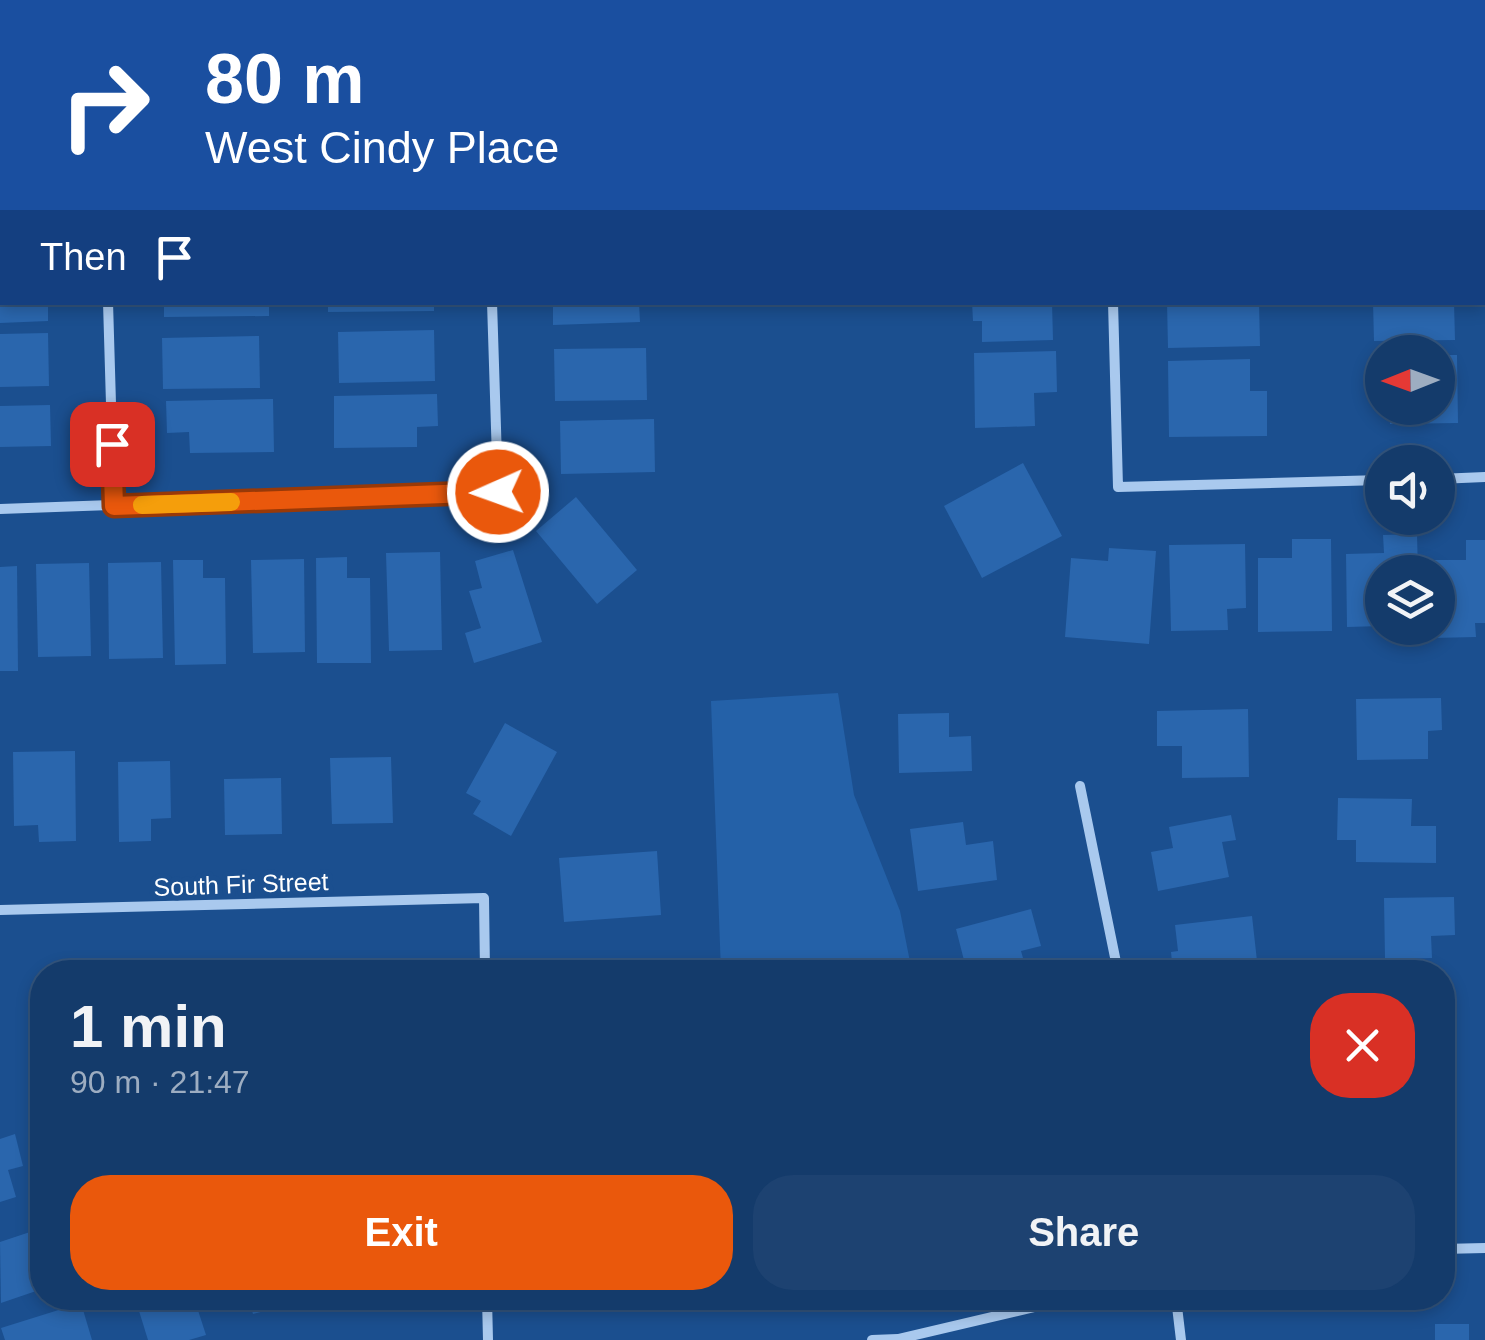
<!DOCTYPE html>
<html lang="en">
<head>
<meta charset="utf-8">
<style>
  body { margin:0; font-family:Arial,sans-serif; background:#1d4271; color:#f1f3f6; height:100vh; display:flex; flex-direction:column; font-size:38px; white-space:nowrap }
  * { box-sizing:border-box; margin:0 }
  p { font-size:32px; color:#9dadc1 }
  .icon { flex:none; width:55px; height:55px; fill:none; stroke:currentColor; stroke-width:2; stroke-linecap:round; stroke-linejoin:round }
  .map { position:relative; flex:1; overflow:hidden }
  .drawer { position:absolute; left:30px; top:960px; width:1425px; height:350px; display:flex; flex-direction:column; background:#143b6b; border-radius:40px; box-shadow:0 5px 15px #0003,0 0 0 2px #33557e }
  .drawer>* { flex:none }
  .guide { position:absolute; left:0px; top:0px; width:1485px; height:305px; box-shadow:0 5px 15px #0003,0 0 0 2px #33557e; background:#1a4fa0; color:#fff; overflow:hidden }
  .needle { width:65px; rotate:269deg }
  .buttons { position:absolute; left:1365px; top:335px; display:grid; gap:20px }
  .buttons a { display:grid; place-items:center; width:90px; height:90px; border-radius:50%; background:#143b6b; box-shadow:0 5px 15px #0003,0 0 0 2px #33557e; font-size:50px }
  .pin { position:absolute; display:grid; place-items:center; width:85px; height:85px; color:#fff; margin:-42px; border-radius:20px; box-shadow:0 5px 15px #0006 }
  .me { position:absolute; width:110px; margin:-55px; rotate:268deg; stroke-linejoin:round; filter:drop-shadow(0 0 8px #0008) }
  .turn { display:flex; align-items:center; gap:35px; height:210px; padding:0 40px; font-size:45px }
  .turn .icon { width:130px; height:130px; stroke-width:2.5 }
  .turn b { display:block; font-size:70px; line-height:85px }
  .then { display:flex; align-items:center; height:95px; padding:0 40px; background:#0003; gap:20px; font-size:38px }
  .round { display:grid; place-items:center; flex:none; width:105px; height:105px; border-radius:40px; background:#1d4271 }
  .summary { display:flex; align-items:center; justify-content:space-between; height:170px; padding:0 40px }
  h1 { font-size:60px; font-weight:800; line-height:75px }
  .action { display:flex; gap:20px; margin-top:auto; padding:20px 40px }
  .action a { flex:1; height:115px; border-radius:40px; background:#ea580c; color:#fff; font-size:40px; font-weight:800; line-height:115px; text-align:center }
  .action a+a { background:#1d4271; color:#f1f3f6 }
  .map>svg:first-child { display:block }
  .green { fill:#2461a8 }
  .building { fill:#2a66ad }
  .lines { fill:none; stroke-linecap:round; stroke-linejoin:round }
  .street { stroke:#a9c9ee; stroke-width:10 }
  .route-casing { stroke:#983908; stroke-width:25 }
  .route { stroke:#ea580c; stroke-width:18 }
  .slow { stroke:#f59e0b; stroke-width:18 }
  .labels { text-anchor:middle; stroke-width:10; stroke-linejoin:round; paint-order:stroke }
  .street-label { font-size:25px; fill:#fff; stroke:#1b4f8f }
</style>
</head>
<body>
<div class="map">
<svg width="1485" height="1340" viewBox="0 0 1485 1340">
  <rect width="100%" height="100%" fill="#1b4f8f"/>
  <polygon class="green" points="838,693 854,795 900,911 912,972 721,972 711,701"/>
  <g class="building">
    <polygon points="0,302 48,302 48,321 0,323"/>
    <polygon points="164,302 269,302 269,316 164,317"/>
    <polygon points="328,302 434,302 434,311 328,312"/>
    <polygon points="553,302 639,302 640,322 553,325"/>
    <polygon points="972,302 1052,302 1053,340 982,342 982,321 973,321"/>
    <polygon points="1167,302 1259,302 1260,346 1168,348"/>
    <polygon points="1373,302 1454,302 1455,340 1374,341"/>
    <polygon points="434,330 435,381 339,383 338,332"/>
    <polygon points="48,333 49,386 0,387 0,334"/>
    <polygon points="259,336 260,388 163,389 162,338"/>
    <polygon points="646,348 647,400 555,401 554,349"/>
    <polygon points="1056,351 1057,392 1034,393 1035,426 975,428 974,353"/>
    <polygon points="1438,355 1457,355 1458,423 1390,424 1390,408 1438,408"/>
    <polygon points="1250,359 1250,391 1267,391 1267,436 1169,437 1168,361"/>
    <polygon points="437,394 438,426 417,427 417,447 334,448 334,396"/>
    <polygon points="273,399 274,452 190,453 189,432 167,433 166,401"/>
    <polygon points="50,405 51,446 0,447 0,406"/>
    <polygon points="654,419 655,472 561,474 560,421"/>
    <polygon points="1023,463 1062,536 982,578 944,506"/>
    <polygon points="576,497 637,570 597,604 536,531"/>
    <polygon points="1417,534 1418,572 1382,572 1382,626 1347,627 1346,554 1384,553 1383,535"/>
    <polygon points="1292,539 1331,539 1332,631 1258,632 1258,558 1292,558"/>
    <polygon points="1466,540 1485,540 1485,623 1475,623 1476,637 1433,638 1433,628 1438,628 1438,572 1432,572 1432,560 1466,560"/>
    <polygon points="1245,544 1246,608 1227,609 1228,630 1171,631 1169,545"/>
    <polygon points="1109,548 1156,551 1149,644 1065,637 1071,558 1108,561"/>
    <polygon points="513,550 542,642 474,663 465,633 481,628 469,591 482,588 475,561"/>
    <polygon points="440,552 442,650 389,651 386,553"/>
    <polygon points="347,557 347,578 370,578 371,663 317,663 316,558"/>
    <polygon points="304,559 305,652 253,653 251,560"/>
    <polygon points="173,560 203,560 203,578 225,578 226,664 175,665"/>
    <polygon points="161,562 163,658 109,659 108,563"/>
    <polygon points="89,563 91,656 38,657 36,564"/>
    <polygon points="17,566 18,671 0,671 0,567"/>
    <polygon points="1441,698 1442,730 1428,731 1428,759 1357,760 1356,699"/>
    <polygon points="1248,709 1249,777 1182,778 1182,746 1157,746 1157,711"/>
    <polygon points="949,713 949,737 971,736 972,771 899,773 898,714"/>
    <polygon points="505,723 557,752 511,836 473,814 481,801 466,793"/>
    <polygon points="75,751 76,841 39,842 38,825 14,826 13,752"/>
    <polygon points="391,757 393,823 332,824 330,758"/>
    <polygon points="170,761 171,818 151,819 151,841 119,842 118,762"/>
    <polygon points="281,778 282,834 225,835 224,779"/>
    <polygon points="1338,798 1412,799 1411,826 1436,826 1436,863 1356,862 1356,840 1337,840"/>
    <polygon points="1231,815 1236,840 1222,842 1229,877 1158,891 1151,852 1173,848 1169,827"/>
    <polygon points="963,822 966,845 993,841 997,880 918,891 910,829"/>
    <polygon points="657,851 661,915 564,922 559,858"/>
    <polygon points="1454,897 1455,935 1431,936 1432,958 1385,959 1384,898"/>
    <polygon points="1031,909 1041,946 1021,951 1027,972 967,972 956,929"/>
    <polygon points="1252,916 1258,970 1235,972 1173,972 1171,952 1178,951 1175,925"/>
    <polygon points="414,963 414,972 337,972 337,965"/>
    <polygon points="290,967 290,972 231,972 230,968"/>
    <polygon points="31,990 42,990 42,1042 32,1043"/>
    <polygon points="1442,998 1451,998 1452,1035 1442,1035"/>
    <polygon points="15,1134 23,1166 8,1170 16,1197 0,1202 0,1139"/>
    <polygon points="42,1228 42,1289 1,1303 0,1242"/>
    <polygon points="135,1298 194,1298 206,1335 189,1340 148,1340"/>
    <polygon points="248,1298 310,1298 310,1299 253,1314"/>
    <polygon points="81,1303 92,1340 5,1340 1,1328"/>
    <rect x="1435" y="1324" width="34" height="16"/>
  </g>
  <g class="lines">
    <g class="street">
      <polyline points="467,0 468,2"/>
      <polyline points="1105,0 1105,2"/>
      <polyline points="118,2 119,0"/>
      <polyline points="108,302 114,506"/>
      <polyline points="1113,302 1118,487 1382,480"/>
      <polyline points="1438,479 1485,477"/>
      <polyline points="0,509 498,491 492,302"/>
      <polyline points="1080,786 1118,972"/>
      <polyline points="0,910 484,898 485,972"/>
      <polyline points="1442,1249 1485,1248"/>
      <polyline points="487,1298 488,1340"/>
      <polyline points="1176,1298 1181,1340"/>
      <polyline points="872,1340 898,1339 1039,1306 1087,1298"/>
    </g>
  </g>
  <g class="lines">
    <defs>
      <polyline id="route" points="112,444 114,506 498,492"/>
    </defs>
    <use href="#route" class="route-casing"/>
    <use href="#route" class="route"/>
    <polyline class="slow" points="142,505 231,502"/>
  </g>
  <g class="labels">
    <g class="street-label">
      <text transform="translate(241 884) rotate(-2)" y="9">South Fir Street</text>
    </g>
  </g>
</svg>
<div class="buttons">
<a><svg class="needle" viewBox="-14 -14 28 28"><path d="M0-13l5 13h-10z" fill="#e53935"/><path d="M0 13l5-13h-10z" fill="#9dadc1"/></svg></a>
<a><svg class="icon" aria-label="sound" viewBox="0 0 24 24"><path d="M4 9h4l5-4v14l-5-4H4zM17 9q2 3 0 6"/></svg></a>
<a><svg class="icon" aria-label="layers" viewBox="0 0 24 24"><path d="M12 4l9 5-9 5-9-5zM3 14l9 5 9-5"/></svg></a>
</div>
<div class="pin" style="left:112px;top:444px;background:#d93025"><svg class="icon" aria-label="arrive" viewBox="0 0 24 24"><path d="M6 21V4h12l-3 4 3 4H6"/></svg></div>
<svg class="me" style="left:498px;top:492px" viewBox="-20 -20 40 40"><circle r="17" fill="#ea580c" stroke="#fff" stroke-width="3"/><path d="M0-11L8 9 0 5-8 9z" fill="#fff"/></svg>
<div class="guide">
<div class="turn"><svg class="icon" aria-label="right" viewBox="0 0 24 24"><path d="M7 20v-9h11M14 6l5 5-5 5"/></svg><div><b>80 m</b>West Cindy Place</div></div>
<div class="then">Then<svg class="icon" aria-label="arrive" viewBox="0 0 24 24"><path d="M6 21V4h12l-3 4 3 4H6"/></svg></div>
</div>
<section class="drawer">
<div class="summary"><div><h1>1 min</h1><p>90 m · 21:47</p></div><a class="round" style="background:#d93025;color:#fff"><svg class="icon" aria-label="close" viewBox="0 0 24 24"><path d="M6 6l12 12M18 6L6 18"/></svg></a></div>
<div class="action"><a>Exit</a><a>Share</a></div>
</section>
</div>
</body>
</html>
